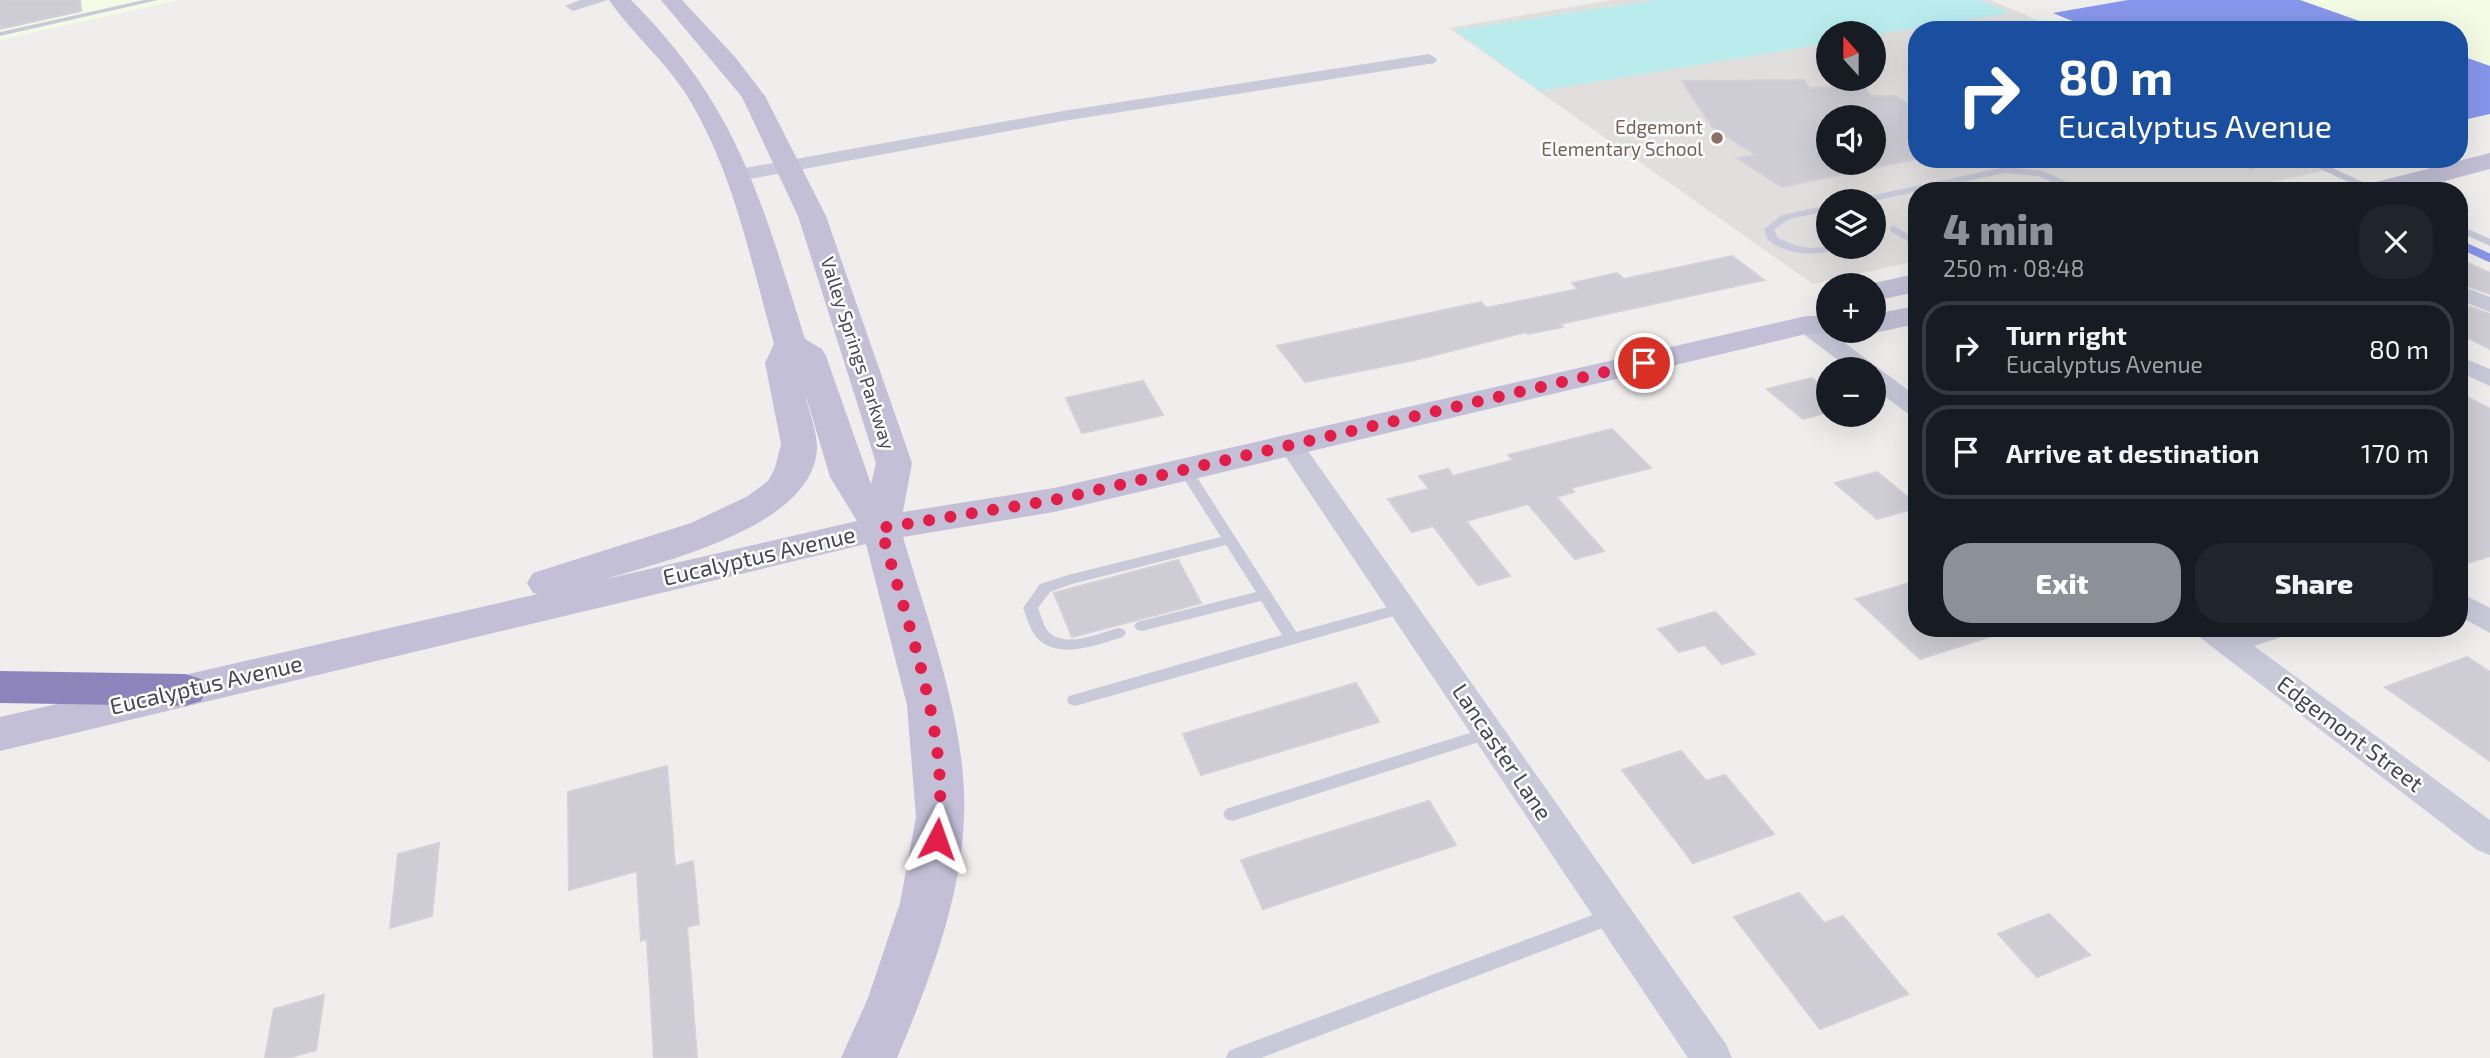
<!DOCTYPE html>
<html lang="en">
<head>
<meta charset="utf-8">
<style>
  body { margin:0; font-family:"Exo 2",sans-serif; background:#20242c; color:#f1f3f6; height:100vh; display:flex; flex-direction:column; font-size:26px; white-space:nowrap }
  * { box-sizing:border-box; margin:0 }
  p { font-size:23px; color:#9ea1a6 }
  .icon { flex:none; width:38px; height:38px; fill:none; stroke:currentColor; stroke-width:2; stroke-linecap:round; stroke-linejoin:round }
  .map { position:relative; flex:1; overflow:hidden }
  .panel { position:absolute; left:1908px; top:182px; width:560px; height:455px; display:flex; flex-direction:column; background:#171b24; border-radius:28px; box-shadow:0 7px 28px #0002 }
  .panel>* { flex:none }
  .banner { position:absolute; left:1908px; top:21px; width:560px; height:147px; border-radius:28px; box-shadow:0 7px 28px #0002; background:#1a4fa0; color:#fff; overflow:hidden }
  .needle { width:46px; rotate:339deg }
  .fabs { position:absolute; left:1816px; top:21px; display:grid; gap:14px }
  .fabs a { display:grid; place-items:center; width:70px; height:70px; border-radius:50%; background:#171b24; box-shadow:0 7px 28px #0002; font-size:35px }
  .pin { position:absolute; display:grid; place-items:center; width:60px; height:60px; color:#fff; margin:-30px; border:4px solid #fff; border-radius:50%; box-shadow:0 2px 7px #0007 }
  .me { position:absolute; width:77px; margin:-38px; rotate:4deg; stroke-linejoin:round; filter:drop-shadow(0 0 5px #0008) }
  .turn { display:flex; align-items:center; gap:24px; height:147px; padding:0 35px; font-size:32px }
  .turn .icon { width:91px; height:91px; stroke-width:2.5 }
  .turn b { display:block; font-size:49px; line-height:60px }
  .round { display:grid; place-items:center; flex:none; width:74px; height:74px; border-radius:28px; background:#20242c }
  .head { display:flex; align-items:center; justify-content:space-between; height:119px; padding:0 35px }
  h1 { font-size:42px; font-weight:800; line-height:52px; color:#8c9099 }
  .button { display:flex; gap:14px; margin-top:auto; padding:14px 35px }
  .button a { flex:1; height:80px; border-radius:28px; background:#8c9099; color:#fff; font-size:28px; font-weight:800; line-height:80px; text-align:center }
  .button a+a { background:#20242c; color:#f1f3f6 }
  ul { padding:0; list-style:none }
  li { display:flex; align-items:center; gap:21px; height:94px; margin:0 14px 10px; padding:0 21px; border:4px solid #363941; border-radius:28px }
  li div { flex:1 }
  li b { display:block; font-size:26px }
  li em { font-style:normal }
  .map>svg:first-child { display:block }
  .commercial { fill:#f3fbe4 }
  .education { fill:#e0dfde; fill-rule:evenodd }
  .green { fill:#baecee }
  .water { fill:#8796ea }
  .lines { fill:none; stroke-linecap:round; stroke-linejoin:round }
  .stream { stroke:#8796ea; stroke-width:8 }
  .building { fill:#ceccd4; stroke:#d3d0d8; stroke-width:2; fill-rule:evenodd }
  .lane { fill:#cac9da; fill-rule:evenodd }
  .street { fill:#cac9da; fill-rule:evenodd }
  .secondary { fill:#c3bfd6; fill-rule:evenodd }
  .highway { fill:#8d84bb; fill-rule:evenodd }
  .route { stroke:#e11d48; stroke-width:12; stroke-dasharray:0 21.6 }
  .education-dot { fill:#8d6e63; stroke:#fff; stroke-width:2.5 }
  .labels { text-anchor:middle; stroke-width:5; stroke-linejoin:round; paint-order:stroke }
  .far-education-label { font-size:19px; fill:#785e54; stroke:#fff; text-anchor:end }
  .far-street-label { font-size:19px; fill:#474559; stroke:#fff }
  .street-label { font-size:23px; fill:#474559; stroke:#fff }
</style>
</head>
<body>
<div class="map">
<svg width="2490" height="1058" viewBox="0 0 2490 1058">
  <rect width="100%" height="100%" fill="#efeeec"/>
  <g class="commercial">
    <polygon points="0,0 179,0 0,40"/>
    <polygon points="2300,0 2490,0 2490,66 2459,55 2459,30 2385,30"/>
  </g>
  <path class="education" d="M 1612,0 L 1990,0 L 2061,30 L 1916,30 L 1916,159 L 2372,160 L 2231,191 L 1916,191 L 1916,261 L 1813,284 L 1449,28 ZM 1829,33 L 1874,33 L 1874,79 L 1829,79 ZM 1829,117 L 1874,117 L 1874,163 L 1829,163 ZM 1829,201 L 1874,201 L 1874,247 L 1829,247 Z"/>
  <polygon class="green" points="1657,0 1980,0 2010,13 1874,35 1829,33 1829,43 1540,91 1455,30"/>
  <g class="water">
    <polygon points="2128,0 2300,0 2385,30 2094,30 2053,13"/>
    <polygon points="2459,55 2490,66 2490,114 2459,121"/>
  </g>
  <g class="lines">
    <polyline class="stream" points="2459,244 2490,258"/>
  </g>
  <g class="building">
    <polygon points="0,0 80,0 81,11 0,29"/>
    <path d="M 1804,80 L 1810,88 L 1863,86 L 1871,96 L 1894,96 L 1916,108 L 1916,159 L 1782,187 L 1737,158 L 1756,155 L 1713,128 L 1682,81 ZM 1829,117 L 1874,117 L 1874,163 L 1829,163 Z"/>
    <polygon points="1732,256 1764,280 1560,324 1563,327 1528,334 1526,332 1415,360 1305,382 1277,346 1481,302 1486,308 1578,289 1572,283 1617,273 1624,279"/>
    <polygon points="2459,259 2490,273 2490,294 2459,283"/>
    <polygon points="2459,303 2490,314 2490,349 2459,333"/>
    <polygon points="1812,378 1829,392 1829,412 1803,419 1767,389"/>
    <polygon points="1143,381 1163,415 1082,433 1066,398"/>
    <polygon points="2459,393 2490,409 2490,556 2459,566"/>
    <polygon points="1612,429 1651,468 1571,488 1574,492 1556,497 1604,551 1575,559 1528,504 1466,521 1510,576 1478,585 1433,526 1412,532 1388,499 1429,489 1419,476 1448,469 1453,476 1514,460 1508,455"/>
    <polygon points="1877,472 1916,504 1916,508 1877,519 1835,483"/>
    <polygon points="1178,560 1201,603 1072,637 1054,593"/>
    <polygon points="1916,581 1916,628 1997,628 1998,634 1920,659 1856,599"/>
    <polygon points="1715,612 1755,654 1722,664 1705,645 1679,652 1658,629"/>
    <polygon points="2467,657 2490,672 2490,761 2385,687"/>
    <polygon points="1356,683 1379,722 1201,775 1183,734"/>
    <polygon points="1681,751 1706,781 1725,775 1774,834 1693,863 1622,770"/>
    <polygon points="667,766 675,866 693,861 699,924 687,927 697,1058 654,1058 647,939 641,941 637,871 569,890 568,792"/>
    <polygon points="1429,801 1456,845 1263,909 1241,860"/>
    <polygon points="439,843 432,916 390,928 398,854"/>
    <polygon points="1799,893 1824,923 1843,916 1908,994 1820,1029 1734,917"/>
    <polygon points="2049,914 2090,955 2037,977 1998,934"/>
    <polygon points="324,995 316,1050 288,1058 265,1058 274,1009"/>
  </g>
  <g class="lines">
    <g class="lane">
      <polygon points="144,0 158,0 0,36 0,32"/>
      <polygon points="2250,159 2261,159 2262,161 2252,170 2247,167 2252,161"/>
      <polygon points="2299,159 2313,159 2382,191 2368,191"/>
      <polygon points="2005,167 2043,171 2072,184 2073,191 2063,191 2064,187 2038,176 2005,173 1873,201 1855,201 1860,198"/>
      <path d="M 1829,205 L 1829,211 L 1789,219 L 1774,230 L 1778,238 C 1794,246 1811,251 1829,245 L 1829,247 L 1838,247 L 1837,249 C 1814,257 1787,255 1768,240 L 1764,229 L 1782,215 Z"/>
      <polygon points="2459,225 2490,239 2490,246 2459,232"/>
      <polygon points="1894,226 1916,239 1916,246 1890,231 1890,227"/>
      <path d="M 1186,467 L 1193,471 L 1296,632 L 1403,603 L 1408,604 L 1410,608 L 1408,612 L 1075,706 L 1069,704 L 1067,700 L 1069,696 L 1282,635 L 1261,601 L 1142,631 L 1137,630 L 1134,626 L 1137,622 L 1256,592 L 1226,545 L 1072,584 L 1050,592 L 1038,608 C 1041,615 1043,624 1047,630 C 1063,650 1099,633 1118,628 L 1123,629 L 1126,633 L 1123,637 C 1099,644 1059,661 1037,638 C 1030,630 1027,618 1023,608 L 1040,584 L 1068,575 L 1221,537 L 1179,471 Z"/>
      <polygon points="1489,727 1495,729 1497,733 1495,737 1232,821 1226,819 1223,814 1226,809 1232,807"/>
      <polygon points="1614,907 1621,909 1623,915 1621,921 1261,1058 1226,1058 1229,1051 1236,1048"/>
    </g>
    <g class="street">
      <polygon points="608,0 573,11 565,6 580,0"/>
      <polygon points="1429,54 1437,59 1435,63 1063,121 739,181 729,175 739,169 1063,111"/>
      <polygon points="2459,285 2490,297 2490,312 2459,300"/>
      <polygon points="1806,318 1814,320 1916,396 1916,415 1907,413 1874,388 1874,369 1850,369 1798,330 1794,325 1798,320"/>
      <polygon points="2459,356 2490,369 2490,386 2459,372"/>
      <polygon points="1292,439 1301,441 1726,1044 1732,1058 1688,1058 1279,447 1283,441"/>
      <polygon points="2459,592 2490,608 2490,633 2459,616"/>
      <polygon points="2194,628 2289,628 2285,636 2254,646 2490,820 2490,855 2477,850 2198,636"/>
    </g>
    <g class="secondary">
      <path d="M 609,0 L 631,0 C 738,107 761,199 805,339 L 822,349 L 826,356 L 871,484 L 876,463 L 798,216 L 742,97 L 661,0 L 682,0 L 735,57 L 765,96 L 826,216 L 912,463 L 903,512 L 1054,488 L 1806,316 L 1829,316 L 1829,331 L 1841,331 L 1829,334 L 1806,334 L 1054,512 L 903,537 C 928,623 968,727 964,817 C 961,900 929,982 897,1058 L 841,1058 L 868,998 L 900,903 L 916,817 L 907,705 L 866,544 L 0,751 L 0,717 L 538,594 L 533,593 L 527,583 L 533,573 L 691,523 L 748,496 L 768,481 L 775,468 L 781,444 L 765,363 L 774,344 C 750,258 733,168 684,91 C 662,58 631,32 609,0 ZM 805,393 L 830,477 L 857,521 L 606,579 C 665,560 818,526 817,445 C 816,428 808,409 805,393 Z"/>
      <polygon points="2490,153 2490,169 2407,191 2361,191 2364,185"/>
      <polygon points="1916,274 1916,292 1874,301 1874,285 1864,285"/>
      <polygon points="1916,306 1916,324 1874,333 1863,331 1874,331 1874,314"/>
    </g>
    <polygon class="highway" points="0,671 185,674 201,679 207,690 201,701 185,706 0,703"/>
  </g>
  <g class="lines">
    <path class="route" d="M 937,839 C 953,741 906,622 881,528 L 1054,500 L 1644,363"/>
  </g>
  <circle class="education-dot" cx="1717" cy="138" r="7"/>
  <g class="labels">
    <g class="far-education-label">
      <text x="1703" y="134">Edgemont<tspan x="1703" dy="22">Elementary School</tspan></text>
    </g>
    <g class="far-street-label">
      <text transform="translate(858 353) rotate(72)" y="7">Valley Springs Parkway</text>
    </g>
    <g class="street-label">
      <text transform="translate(759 556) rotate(-13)" y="8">Eucalyptus Avenue</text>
      <text transform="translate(206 685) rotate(-13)" y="8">Eucalyptus Avenue</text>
      <text transform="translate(2350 734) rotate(37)" y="8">Edgemont Street</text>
      <text transform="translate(1502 752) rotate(56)" y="8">Lancaster Lane</text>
    </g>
  </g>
</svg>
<div class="fabs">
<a><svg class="needle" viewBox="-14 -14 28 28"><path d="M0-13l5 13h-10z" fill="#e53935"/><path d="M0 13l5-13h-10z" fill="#9ea1a6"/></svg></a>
<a><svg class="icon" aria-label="sound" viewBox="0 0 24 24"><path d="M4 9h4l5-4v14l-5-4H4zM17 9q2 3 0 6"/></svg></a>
<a><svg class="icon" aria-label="layers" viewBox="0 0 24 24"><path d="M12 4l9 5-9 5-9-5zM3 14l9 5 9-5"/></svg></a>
<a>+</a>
<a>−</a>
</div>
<div class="pin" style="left:1644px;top:363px;background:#d93025"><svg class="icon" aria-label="arrive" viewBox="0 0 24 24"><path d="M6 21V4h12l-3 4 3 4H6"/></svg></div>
<svg class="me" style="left:937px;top:839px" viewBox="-20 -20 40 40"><path d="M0-17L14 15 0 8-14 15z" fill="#e11d48" stroke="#fff" stroke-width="4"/></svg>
<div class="banner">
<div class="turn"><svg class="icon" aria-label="right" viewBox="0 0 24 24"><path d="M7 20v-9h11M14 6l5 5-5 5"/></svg><div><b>80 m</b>Eucalyptus Avenue</div></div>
</div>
<section class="panel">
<div class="head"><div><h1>4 min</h1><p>250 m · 08:48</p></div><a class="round"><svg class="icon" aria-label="close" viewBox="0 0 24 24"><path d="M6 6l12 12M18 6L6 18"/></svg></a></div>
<ul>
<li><svg class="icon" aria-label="right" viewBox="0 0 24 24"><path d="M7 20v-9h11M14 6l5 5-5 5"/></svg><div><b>Turn right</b><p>Eucalyptus Avenue</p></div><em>80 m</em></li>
<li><svg class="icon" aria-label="arrive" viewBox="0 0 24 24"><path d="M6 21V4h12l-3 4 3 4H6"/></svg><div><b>Arrive at destination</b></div><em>170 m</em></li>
</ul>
<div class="button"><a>Exit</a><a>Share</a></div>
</section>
</div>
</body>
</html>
